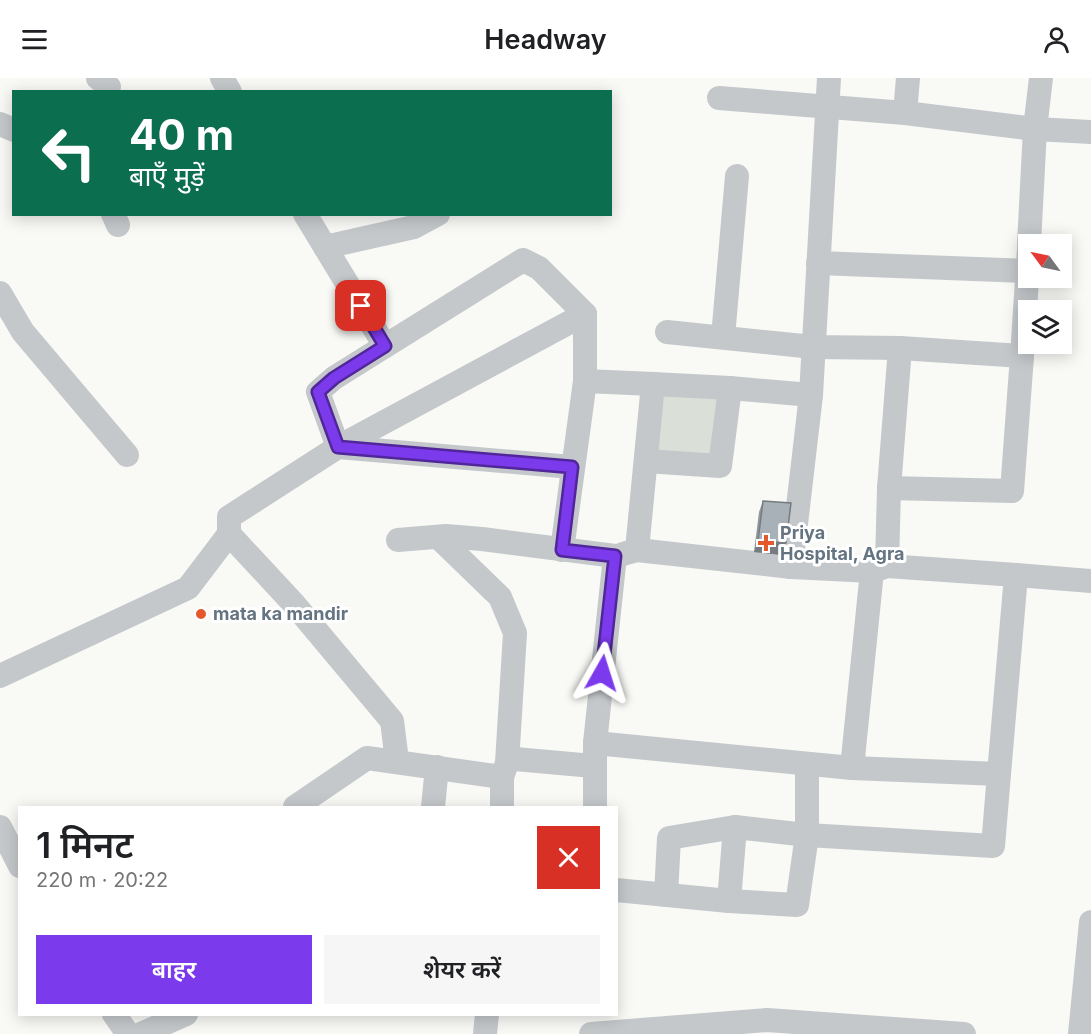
<!DOCTYPE html>
<html lang="hi">
<head>
<meta charset="utf-8">
<style>
  body { margin:0; font-family:Inter,"Noto Sans Devanagari",sans-serif; background:#f6f6f6; color:#202124; height:100vh; display:flex; flex-direction:column; font-size:22px; white-space:nowrap }
  * { box-sizing:border-box; margin:0 }
  p { font-size:20px; color:#757577 }
  .icon { flex:none; width:33px; height:33px; fill:none; stroke:currentColor; stroke-width:2; stroke-linecap:round; stroke-linejoin:round }
  .map { position:relative; flex:1; overflow:hidden }
  .drawer { position:absolute; left:18px; top:728px; width:600px; height:210px; display:flex; flex-direction:column; background:#fff; border-radius:0px; box-shadow:0 3px 15px #0003 }
  .drawer>* { flex:none }
  .top-card { position:absolute; left:12px; top:12px; width:600px; height:126px; border-radius:0px; box-shadow:0 3px 15px #0003; background:#0b6e4f; color:#fff; overflow:hidden }
  .needle { width:39px; rotate:303deg }
  .controls { position:absolute; left:1018px; top:156px; display:grid; gap:12px }
  .controls a { display:grid; place-items:center; width:54px; height:54px; border-radius:0px; background:#fff; box-shadow:0 3px 15px #0003; font-size:30px }
  .pin { position:absolute; display:grid; place-items:center; width:51px; height:51px; color:#fff; margin:-26px; border-radius:12px; box-shadow:0 3px 9px #0006 }
  .me { position:absolute; width:66px; margin:-33px; rotate:6deg; stroke-linejoin:round; filter:drop-shadow(0 0 4px #0008) }
  .turn { display:flex; align-items:center; gap:21px; height:126px; padding:0 18px; font-size:27px }
  .turn .icon { width:78px; height:78px; stroke-width:2.5 }
  .turn b { display:block; font-size:42px; line-height:51px }
  .round { display:grid; place-items:center; flex:none; width:63px; height:63px; border-radius:0px; background:#f6f6f6 }
  .head { display:flex; align-items:center; justify-content:space-between; height:102px; padding:0 18px }
  h1 { font-size:36px; font-weight:600; line-height:45px }
  .primary-button { display:flex; gap:12px; margin-top:auto; padding:12px 18px }
  .primary-button a { flex:1; height:69px; border-radius:0px; background:#7c3aed; color:#fff; font-size:24px; font-weight:600; line-height:69px; text-align:center }
  .primary-button a+a { background:#f6f6f6; color:#202124 }
  header { display:flex; justify-content:space-between; align-items:center; height:78px; padding:0 18px; background:#fff; font-size:27px; font-weight:600 }
  .map>svg:first-child { display:block }
  .park { fill:#dae0d7 }
  .lines { fill:none; stroke-linecap:round; stroke-linejoin:round }
  .minor { stroke:#c4c8cb; stroke-width:24 }
  .wall { fill:#90989d }
  .shaded-wall { fill:#767c80 }
  .building { fill:#a8b1b7; stroke:#767c80; stroke-width:1.5 }
  .route-casing { stroke:#51269a; stroke-width:15 }
  .route { stroke:#7c3aed; stroke-width:10 }
  .poi-dot { fill:#e3592c; stroke:#fff; stroke-width:2 }
  .labels { text-anchor:middle; stroke-width:6; stroke-linejoin:round; paint-order:stroke }
  .poi-label { font-size:18px; font-weight:bold; fill:#647481; stroke:#fff; text-anchor:start }
</style>
</head>
<body>
<header><svg class="icon" aria-label="menu" viewBox="0 0 24 24"><path d="M4 6h16M4 12h16M4 18h16"/></svg>Headway<svg class="icon" aria-label="person" viewBox="0 0 24 24"><circle cx="12" cy="8" r="4"/><path d="M4 21q1-7 8-7t8 7"/></svg></header>
<div class="map">
<svg width="1091" height="956" viewBox="0 0 1091 956">
  <rect width="100%" height="100%" fill="#f9f9f6"/>
  <polygon class="park" points="662,312 721,318 714,377 655,373"/>
  <g class="lines">
    <g class="minor">
      <polyline points="98,0 109,9"/>
      <polyline points="222,0 230,14"/>
      <polyline points="719,20 905,35 1035,51 1091,54"/>
      <polyline points="905,35 908,0"/>
      <polyline points="0,46 14,52"/>
      <polyline points="113,136 118,147"/>
      <polyline points="305,136 385,268"/>
      <polyline points="1029,166 1035,51 1041,0"/>
      <polyline points="325,169 414,149 438,136"/>
      <polyline points="818,185 1028,193"/>
      <polyline points="0,215 23,254 127,377"/>
      <polyline points="667,254 813,269 900,270 1022,278 1029,171"/>
      <polyline points="723,259 737,98"/>
      <polyline points="653,306 730,310"/>
      <polyline points="338,369 318,314 334,300 523,182 539,190 585,236 585,303"/>
      <polyline points="338,369 572,389"/>
      <polyline points="646,383 720,388 730,310 811,317"/>
      <polyline points="889,410 1012,413 1022,278"/>
      <polyline points="229,456 229,439 338,369 585,236"/>
      <polyline points="438,459 500,519 515,555 507,685"/>
      <polyline points="398,462 446,458 482,461 615,478 595,665 595,729"/>
      <polyline points="562,472 585,303 653,306 637,472 623,476"/>
      <polyline points="887,488 889,410 900,270"/>
      <polyline points="791,489 811,317 829,0"/>
      <polyline points="1016,497 1091,503"/>
      <polyline points="0,598 188,510 229,456 294,526 392,643 397,683"/>
      <polyline points="595,665 852,690 872,493 791,489 637,472"/>
      <polyline points="852,690 999,696 1016,497 887,488 872,493"/>
      <polyline points="295,729 367,680 502,699"/>
      <polyline points="433,729 437,689"/>
      <polyline points="502,729 502,699 507,685 515,681 593,688"/>
      <polyline points="0,749 20,788"/>
      <polyline points="616,812 729,823 735,749 807,757 807,686"/>
      <polyline points="666,817 669,760 735,749"/>
      <polyline points="729,823 797,827 807,757 993,768 999,696"/>
      <polyline points="114,936 128,956"/>
      <polyline points="141,956 186,936"/>
      <polyline points="485,956 487,936"/>
      <polyline points="591,956 767,942 964,956"/>
      <polyline points="1080,956 1091,844"/>
    </g>
  </g>
  <polygon class="wall" points="763,423 786,465 782,477 754,474 759,434"/>
  <polygon class="shaded-wall" points="758,463 786,465 782,477 754,474"/>
  <polygon class="building" points="763,423 791,425 786,465 758,463"/>
  <g class="lines">
    <defs>
      <polyline id="route" points="361,228 385,268 334,300 318,314 338,369 572,389 562,472 615,478 602,595"/>
    </defs>
    <use href="#route" class="route-casing"/>
    <use href="#route" class="route"/>
  </g>
  <g class="poi-dot">
    <path d="M763 456h6v6h6v6h-6v6h-6v-6h-6v-6h6z"/>
    <circle cx="201" cy="536" r="6"/>
  </g>
  <g class="labels">
    <g class="poi-label">
      <text x="780" y="461">Priya<tspan x="780" dy="21">Hospital, Agra</tspan></text>
      <text x="213" y="542">mata ka mandir</text>
    </g>
  </g>
</svg>
<div class="controls">
<a><svg class="needle" viewBox="-14 -14 28 28"><path d="M0-13l5 13h-10z" fill="#e53935"/><path d="M0 13l5-13h-10z" fill="#757577"/></svg></a>
<a><svg class="icon" aria-label="layers" viewBox="0 0 24 24"><path d="M12 4l9 5-9 5-9-5zM3 14l9 5 9-5"/></svg></a>
</div>
<div class="pin" style="left:361px;top:228px;background:#d93025"><svg class="icon" aria-label="arrive" viewBox="0 0 24 24"><path d="M6 21V4h12l-3 4 3 4H6"/></svg></div>
<svg class="me" style="left:602px;top:595px" viewBox="-20 -20 40 40"><path d="M0-17L14 15 0 8-14 15z" fill="#7c3aed" stroke="#fff" stroke-width="4"/></svg>
<div class="top-card">
<div class="turn"><svg class="icon" aria-label="left" viewBox="0 0 24 24"><path d="M17 20v-9H6M10 6l-5 5 5 5"/></svg><div><b>40 m</b>बाएँ मुड़ें</div></div>
</div>
<section class="drawer">
<div class="head"><div><h1>1 मिनट</h1><p>220 m · 20:22</p></div><a class="round" style="background:#d93025;color:#fff"><svg class="icon" aria-label="close" viewBox="0 0 24 24"><path d="M6 6l12 12M18 6L6 18"/></svg></a></div>
<div class="primary-button"><a>बाहर</a><a>शेयर करें</a></div>
</section>
</div>
</body>
</html>
